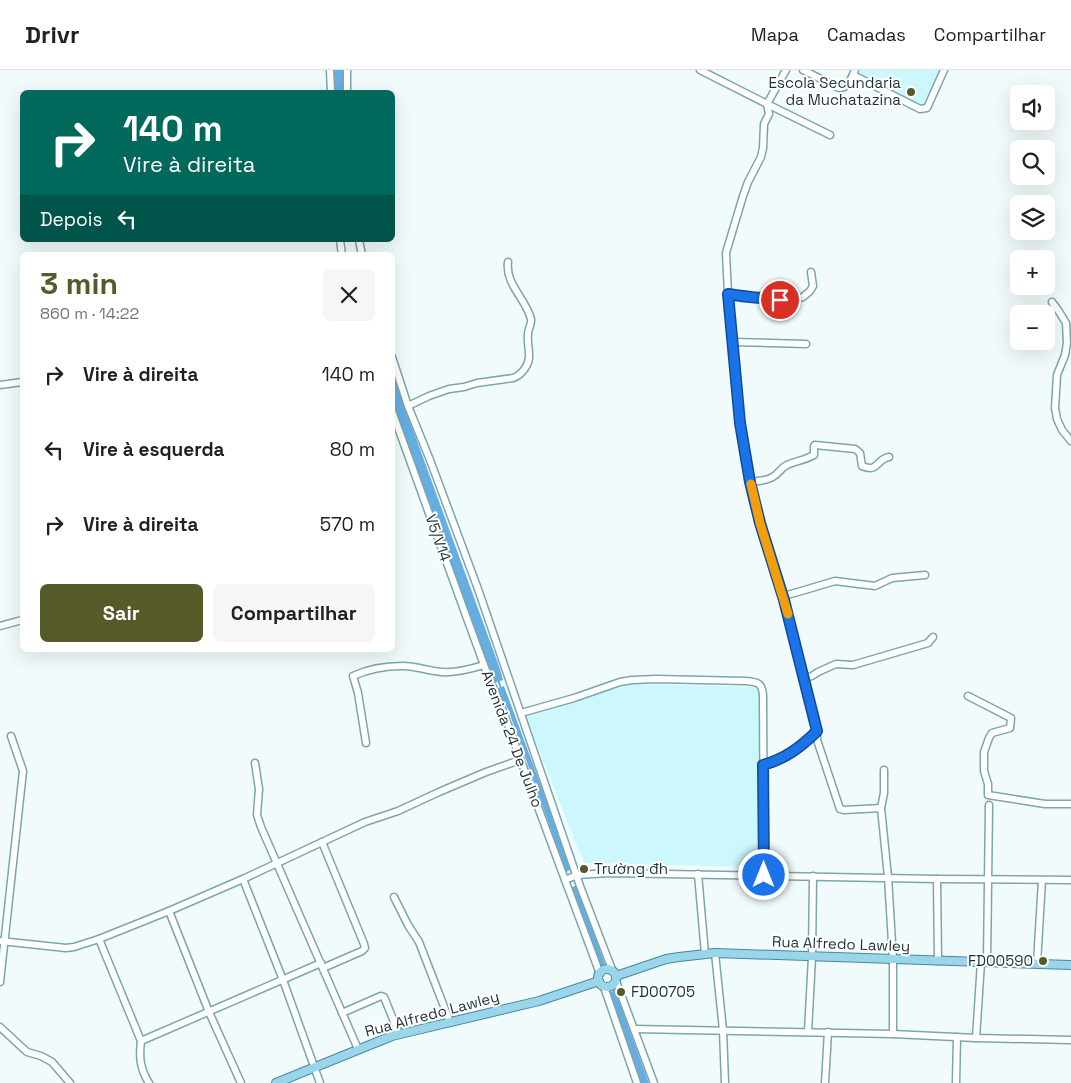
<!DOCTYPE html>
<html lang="pt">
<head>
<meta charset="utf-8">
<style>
  body { margin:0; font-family:"Space Grotesk",sans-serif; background:#f6f6f6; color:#202124; height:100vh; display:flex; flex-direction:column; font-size:19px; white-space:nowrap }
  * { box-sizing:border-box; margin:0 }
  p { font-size:16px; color:#757577 }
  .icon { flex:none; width:28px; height:28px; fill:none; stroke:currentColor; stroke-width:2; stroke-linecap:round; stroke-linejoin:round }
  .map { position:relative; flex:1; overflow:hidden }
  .side { position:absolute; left:20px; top:182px; width:375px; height:400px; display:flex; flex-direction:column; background:#fff; border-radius:8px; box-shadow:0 5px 20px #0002 }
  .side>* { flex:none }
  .guide { position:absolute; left:20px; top:20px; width:375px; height:152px; border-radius:8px; box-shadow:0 5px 20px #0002; background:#00695c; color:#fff; overflow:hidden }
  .fabs { position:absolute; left:1010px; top:15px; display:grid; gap:10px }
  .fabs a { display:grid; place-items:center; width:45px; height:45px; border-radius:8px; background:#fff; box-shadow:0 5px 20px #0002; font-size:25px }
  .pin { position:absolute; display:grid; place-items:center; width:42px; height:42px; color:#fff; margin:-21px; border:2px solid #fff; border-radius:50%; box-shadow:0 1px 5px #0007 }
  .me { position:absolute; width:55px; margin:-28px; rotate:0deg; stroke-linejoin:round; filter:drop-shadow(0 0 4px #0008) }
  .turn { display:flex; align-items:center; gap:18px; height:105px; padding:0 20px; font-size:22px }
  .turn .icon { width:65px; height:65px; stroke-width:2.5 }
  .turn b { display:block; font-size:35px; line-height:42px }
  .then { display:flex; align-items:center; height:48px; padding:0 20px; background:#0003; gap:10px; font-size:19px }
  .round { display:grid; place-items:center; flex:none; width:52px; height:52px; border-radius:8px; background:#f6f6f6 }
  .overview { display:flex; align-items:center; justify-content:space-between; height:85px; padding:0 20px }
  h1 { font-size:30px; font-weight:800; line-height:38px; color:#555a28 }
  .action { display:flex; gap:10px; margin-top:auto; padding:10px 20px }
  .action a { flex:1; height:58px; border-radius:8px; background:#555a28; color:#fff; font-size:20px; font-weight:800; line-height:58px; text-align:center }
  .action a+a { background:#f6f6f6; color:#202124 }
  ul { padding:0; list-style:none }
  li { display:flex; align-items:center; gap:15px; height:75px; padding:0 20px }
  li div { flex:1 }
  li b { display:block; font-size:19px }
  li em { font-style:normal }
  header { display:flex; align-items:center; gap:30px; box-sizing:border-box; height:70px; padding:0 25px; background:#fff; border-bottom:1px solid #e0e0e0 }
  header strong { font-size:24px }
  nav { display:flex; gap:28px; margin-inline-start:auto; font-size:18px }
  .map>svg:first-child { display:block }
  .built { fill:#ccf8fd }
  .water { fill:#66ade2 }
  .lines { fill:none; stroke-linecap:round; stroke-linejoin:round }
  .stream { stroke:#66ade2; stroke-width:2 }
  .minor-casing { stroke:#7ba6ac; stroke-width:9 }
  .major-casing { stroke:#4389a1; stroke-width:10 }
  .minor { stroke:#fff; stroke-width:6 }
  .major { stroke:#9ad5ea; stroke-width:8 }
  .route-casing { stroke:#114b97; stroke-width:12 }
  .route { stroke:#1a73e8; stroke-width:9 }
  .slow { stroke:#f59e0b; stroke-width:9 }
  .poi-dot { fill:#555a28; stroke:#fff; stroke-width:2 }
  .labels { text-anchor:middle; stroke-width:4; stroke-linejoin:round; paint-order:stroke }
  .poi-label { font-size:15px; fill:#1f3133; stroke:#fff; text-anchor:end }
  .street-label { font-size:15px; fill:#1f3133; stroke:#fff }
</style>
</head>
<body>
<header>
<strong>Drivr</strong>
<nav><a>Mapa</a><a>Camadas</a><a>Compartilhar</a></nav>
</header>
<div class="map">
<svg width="1071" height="1013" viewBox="0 0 1071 1013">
  <rect width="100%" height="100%" fill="#f2fbfc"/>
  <g class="built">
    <polygon points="861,0 942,0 922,38 858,5"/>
    <polygon points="636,614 756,617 760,620 757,789 749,797 585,793 578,779 526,647 602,621"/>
  </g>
  <g class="water">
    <polygon points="334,0 344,0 344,22 335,22"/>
    <polygon points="392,302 500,599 503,610 494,613 393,335"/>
    <polygon points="504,616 572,799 566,802 508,639 496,619"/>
    <polygon points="577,815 605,894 600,896 570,818"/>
    <polygon points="615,920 649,1013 641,1013 609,923"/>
  </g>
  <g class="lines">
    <polyline class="stream" points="498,609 501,619"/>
    <defs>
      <g id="minor">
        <polyline points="330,0 331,22"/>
        <polyline points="347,0 347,22"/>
        <polyline points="700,0 767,34 830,65"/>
        <polyline points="786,0 767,34 769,44 764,54 763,78 761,87 748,112 743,126 728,176 726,183 728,224 740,353 750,412 761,453 784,530 804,608 817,661 817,670 840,739 844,740 881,738"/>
        <path d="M 803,0 L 839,18 C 848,19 852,7 855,0"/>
        <polyline points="853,5 920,39 927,38 944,0"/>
        <polyline points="340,170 342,185"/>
        <polyline points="359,170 362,185"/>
        <polyline points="728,224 744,227 761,228 789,231 803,227 810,221 813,216 811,202"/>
        <polyline points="1052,232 1058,240 1066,253 1067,273 1065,285 1057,305 1055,338 1057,349 1062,360 1071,371"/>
        <polyline points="733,272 806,274"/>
        <polyline points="392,287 408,336 430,390 478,519 580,816 613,902"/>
        <polyline points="0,315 22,312"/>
        <path d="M 408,336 L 429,326 L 449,319 L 464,317 L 477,313 L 513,308 C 522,305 530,294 529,284 C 529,277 527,271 528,264 C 528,259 532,254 531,249 C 526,229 505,214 508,192"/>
        <polyline points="392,341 465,543 484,595"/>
        <path d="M 750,412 C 758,411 768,411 774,406 C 779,403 781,398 787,395 C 796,391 805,390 814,385 L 814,376 L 815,375 L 855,379 L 860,383 L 862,396 C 879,403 876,389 889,387"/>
        <polyline points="783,526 798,522 835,511 875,516 892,508 925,505"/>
        <polyline points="0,556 22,550"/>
        <polyline points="804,608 812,606 818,602 836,594 853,595 928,573 933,567"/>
        <polyline points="968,626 1011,648 1010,658 992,663 989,668 984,682 984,701 988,714 988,725 1045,734 1071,734"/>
        <path d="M 521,643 L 574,628 L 620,612 L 632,610 L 656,609 L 746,611 C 758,612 762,613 763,625 L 764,805"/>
        <path d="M 366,673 L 358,623 L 353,606 C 368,599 386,596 403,596 C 416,596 429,601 442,602 C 456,603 471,599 484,595 C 491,614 500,632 507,652 C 537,736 569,820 600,904"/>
        <polyline points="255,693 259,719 257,745 261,757 358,979"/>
        <path d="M 763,695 C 784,689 801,677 817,661"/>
        <polyline points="884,700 884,723 881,738 888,807 893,889 893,964"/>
        <polyline points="322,772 364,874 365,878 362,881 323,898"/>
        <polyline points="698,804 705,884"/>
        <polyline points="243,809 283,910 320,1013"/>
        <polyline points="937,809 938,891"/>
        <polyline points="565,810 577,805 609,803 937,809 1071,810"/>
        <polyline points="394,827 408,855 419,872 450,952"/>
        <polyline points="169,841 209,942 241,1013"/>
        <path d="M 99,869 L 141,971 C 139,987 140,999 149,1013"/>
        <polyline points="0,871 66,878 74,877 99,869 169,841 243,809 365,752 398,741 439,722 486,702 520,690"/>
        <polyline points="715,883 723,960 725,1013"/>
        <polyline points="987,892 989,735"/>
        <polyline points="1037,893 1042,810"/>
        <polyline points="616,911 654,1013"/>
        <polyline points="0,912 23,701 11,666"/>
        <polyline points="604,917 637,1013"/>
        <polyline points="342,943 381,926 384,927 399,964"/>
        <polyline points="0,957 27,982 41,986 52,992 70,1013"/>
        <polyline points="634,959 893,964 976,968 1071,970"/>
        <polyline points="808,962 812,887 813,806"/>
        <polyline points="976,968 981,892"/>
        <polyline points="141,971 321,893"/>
        <polyline points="825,1013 828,962"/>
        <polyline points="956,1013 957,967"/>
      </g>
      <g id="major">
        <circle cx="607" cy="908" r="9"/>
        <polyline points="616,906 666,889 679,887 715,883 1071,895"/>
        <polyline points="276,1013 392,966 539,931 599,911"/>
      </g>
    </defs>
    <use href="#minor" class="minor-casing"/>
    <use href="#major" class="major-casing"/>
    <use href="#minor" class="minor"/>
    <use href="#major" class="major"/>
  </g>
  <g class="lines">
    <defs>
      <path id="route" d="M 764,805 L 763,695 C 785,689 801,677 817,661 L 784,530 L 760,453 L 750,412 L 740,353 L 728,224 C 745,227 762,228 780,230"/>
    </defs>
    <use href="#route" class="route-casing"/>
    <use href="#route" class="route"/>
    <polyline class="slow" points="751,414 760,453 788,544"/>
  </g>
  <g class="poi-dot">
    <circle cx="911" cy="22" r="5"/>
    <circle cx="584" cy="799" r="5"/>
    <circle cx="1043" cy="891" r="5"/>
    <circle cx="621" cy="922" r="5"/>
  </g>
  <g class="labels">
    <g class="poi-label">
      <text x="901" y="18">Escola Secundaria<tspan x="901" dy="17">da Muchatazina</tspan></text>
      <text x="594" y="804" text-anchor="start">Trường đh</text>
      <text x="1033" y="896">FD00590</text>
      <text x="631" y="927" text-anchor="start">FD00705</text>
    </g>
    <g class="street-label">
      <text transform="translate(438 468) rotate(71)" y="5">V5/V14</text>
      <text transform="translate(512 669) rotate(69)" y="5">Avenida 24 De Julho</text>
      <text transform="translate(841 874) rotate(2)" y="5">Rua Alfredo Lawley</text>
      <text transform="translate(432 944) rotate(-15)" y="5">Rua Alfredo Lawley</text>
    </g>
  </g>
</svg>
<div class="fabs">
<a><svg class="icon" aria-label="sound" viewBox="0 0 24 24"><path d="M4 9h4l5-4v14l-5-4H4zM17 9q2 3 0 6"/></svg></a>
<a><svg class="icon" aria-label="search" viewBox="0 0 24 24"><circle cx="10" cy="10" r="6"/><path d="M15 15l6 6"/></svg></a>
<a><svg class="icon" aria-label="layers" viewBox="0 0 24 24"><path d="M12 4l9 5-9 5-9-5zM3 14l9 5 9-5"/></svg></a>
<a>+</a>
<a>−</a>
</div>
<div class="pin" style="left:780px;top:230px;background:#d93025"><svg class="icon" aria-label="arrive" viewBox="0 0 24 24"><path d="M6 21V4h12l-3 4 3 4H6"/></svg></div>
<svg class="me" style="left:764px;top:805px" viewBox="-20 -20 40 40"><circle r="17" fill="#1a73e8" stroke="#fff" stroke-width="3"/><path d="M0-11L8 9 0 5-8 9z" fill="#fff"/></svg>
<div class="guide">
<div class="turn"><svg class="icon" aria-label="right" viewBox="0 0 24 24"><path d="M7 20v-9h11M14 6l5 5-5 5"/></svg><div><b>140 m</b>Vire à direita</div></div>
<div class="then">Depois<svg class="icon" aria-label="left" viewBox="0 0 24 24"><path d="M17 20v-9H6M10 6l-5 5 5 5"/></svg></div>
</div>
<section class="side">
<div class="overview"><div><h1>3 min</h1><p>860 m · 14:22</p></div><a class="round"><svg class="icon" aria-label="close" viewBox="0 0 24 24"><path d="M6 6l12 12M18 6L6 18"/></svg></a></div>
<ul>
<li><svg class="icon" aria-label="right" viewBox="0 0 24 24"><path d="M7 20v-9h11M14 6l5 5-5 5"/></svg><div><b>Vire à direita</b></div><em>140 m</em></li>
<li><svg class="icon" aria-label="left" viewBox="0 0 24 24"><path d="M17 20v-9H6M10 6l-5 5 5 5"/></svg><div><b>Vire à esquerda</b></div><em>80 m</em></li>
<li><svg class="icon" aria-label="right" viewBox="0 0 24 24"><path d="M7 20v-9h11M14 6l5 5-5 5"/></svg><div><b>Vire à direita</b></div><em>570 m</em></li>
</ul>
<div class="action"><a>Sair</a><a>Compartilhar</a></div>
</section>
</div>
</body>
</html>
